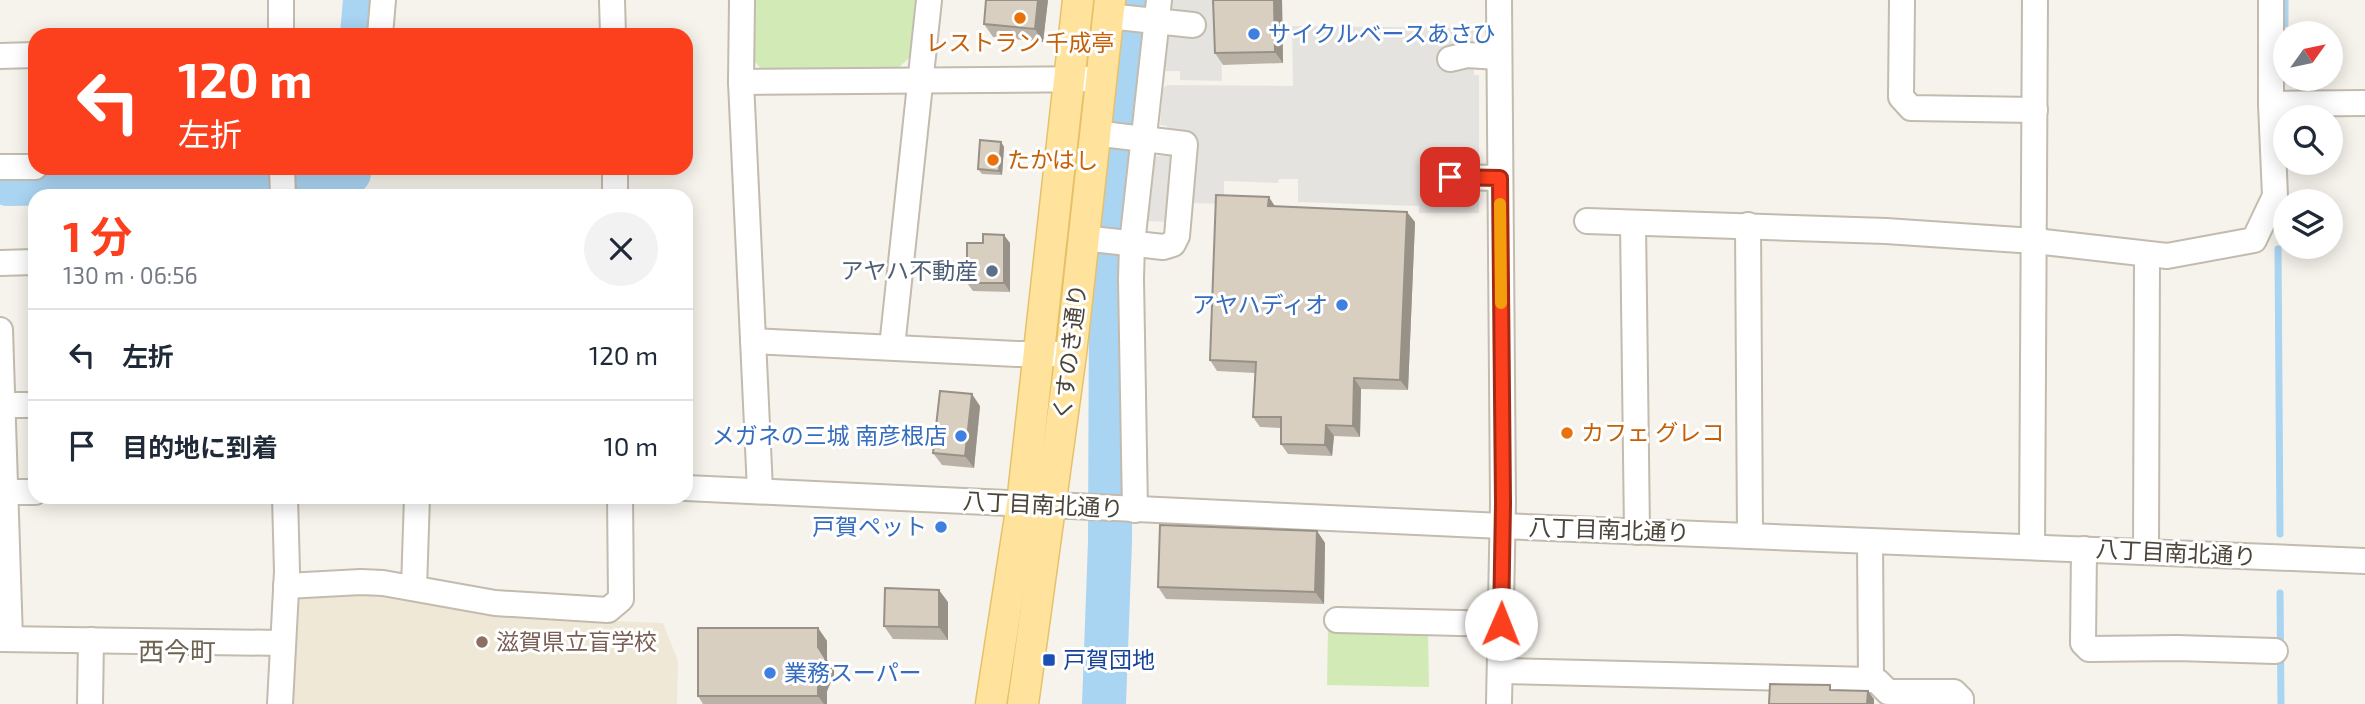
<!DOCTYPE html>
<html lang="ja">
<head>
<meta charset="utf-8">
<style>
  body { margin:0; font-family:"Exo 2","Noto Sans JP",sans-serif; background:#f2f2f3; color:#1f2937; height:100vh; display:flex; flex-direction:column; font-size:26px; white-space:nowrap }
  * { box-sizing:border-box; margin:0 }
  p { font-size:23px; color:#747a83 }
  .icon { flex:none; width:38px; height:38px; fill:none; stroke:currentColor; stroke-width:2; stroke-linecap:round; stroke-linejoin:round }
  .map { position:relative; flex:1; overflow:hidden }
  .drawer { position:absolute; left:28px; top:189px; width:665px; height:315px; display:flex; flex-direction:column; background:#fff; border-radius:21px; box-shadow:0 4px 18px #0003 }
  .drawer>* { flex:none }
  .guide { position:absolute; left:28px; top:28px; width:665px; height:147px; border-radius:21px; box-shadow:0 4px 18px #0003; background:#fc3f1d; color:#fff; overflow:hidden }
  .needle { width:46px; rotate:57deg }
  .buttons { position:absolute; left:2273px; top:21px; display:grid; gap:14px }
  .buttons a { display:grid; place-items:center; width:70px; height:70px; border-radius:50%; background:#fff; box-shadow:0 4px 18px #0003; font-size:35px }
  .pin { position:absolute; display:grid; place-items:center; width:60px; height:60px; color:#fff; margin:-30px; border-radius:14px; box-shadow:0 4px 10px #0006 }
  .me { position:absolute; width:77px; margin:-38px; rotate:1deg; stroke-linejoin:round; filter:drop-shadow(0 0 5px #0008) }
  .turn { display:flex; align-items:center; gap:24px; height:147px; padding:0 35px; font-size:32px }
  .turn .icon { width:91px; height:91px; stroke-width:2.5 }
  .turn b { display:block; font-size:49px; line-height:60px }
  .round { display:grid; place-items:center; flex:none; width:74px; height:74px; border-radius:37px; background:#f2f2f3 }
  .head { display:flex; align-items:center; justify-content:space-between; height:119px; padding:0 35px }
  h1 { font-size:42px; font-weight:700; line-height:52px; color:#fc3f1d }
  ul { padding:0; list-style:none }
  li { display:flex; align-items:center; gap:21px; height:91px; padding:0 35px; border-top:2px solid #e0e1e3 }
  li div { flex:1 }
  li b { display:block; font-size:26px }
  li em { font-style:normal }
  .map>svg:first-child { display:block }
  .education { fill:#efe8d6 }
  .green { fill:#d2eab5 }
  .parking { fill:#e5e3e0 }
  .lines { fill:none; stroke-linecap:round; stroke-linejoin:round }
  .stream { stroke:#a9d4f2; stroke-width:7 }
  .river { stroke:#a9d4f2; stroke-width:44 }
  .minor-casing { stroke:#c2bbae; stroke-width:28 }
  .major-casing { stroke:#e6c16a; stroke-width:33 }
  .minor { stroke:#fff; stroke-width:24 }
  .major { stroke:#ffe39c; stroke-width:30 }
  .wall { fill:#bab2a6 }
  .shaded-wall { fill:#979187 }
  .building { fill:#d8cfc1; stroke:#979187; stroke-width:2 }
  .route-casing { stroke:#a42913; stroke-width:18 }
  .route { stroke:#fc3f1d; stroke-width:12 }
  .slow { stroke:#f59e0b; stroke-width:12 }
  .food-dot { fill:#e8710a; stroke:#fff; stroke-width:2.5 }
  .shop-dot { fill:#3f7fe0; stroke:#fff; stroke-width:2.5 }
  .service-dot { fill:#5c6f8a; stroke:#fff; stroke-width:2.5 }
  .education-dot { fill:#8d6e63; stroke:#fff; stroke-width:2.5 }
  .transit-dot { fill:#1a4fb4; stroke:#fff; stroke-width:2.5 }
  .labels { text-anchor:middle; stroke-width:6; stroke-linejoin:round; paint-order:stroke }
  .shop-label { font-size:23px; fill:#366cbe; stroke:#fff; text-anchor:end }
  .food-label { font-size:23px; fill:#c56008; stroke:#fff; text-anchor:start }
  .service-label { font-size:23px; fill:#4e5e75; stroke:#fff; text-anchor:end }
  .street-label { font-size:23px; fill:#4b4439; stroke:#fff }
  .education-label { font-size:23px; fill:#785e54; stroke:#fff; text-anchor:start }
  .transit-label { font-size:23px; fill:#164399; stroke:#fff; text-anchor:start }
  .quarter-label { font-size:26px; fill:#6e6250; stroke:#fff }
</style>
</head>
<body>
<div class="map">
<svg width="2365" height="704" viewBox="0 0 2365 704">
  <rect width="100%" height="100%" fill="#f6f3ec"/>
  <polygon class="education" points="380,591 493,616 663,623 678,661 677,704 292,704 295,597"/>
  <g class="green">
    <polygon points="754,0 917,0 910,57 896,70 764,72 754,61"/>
    <polygon points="1328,628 1428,630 1429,687 1327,685"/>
  </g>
  <g class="parking">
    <polygon points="1166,0 1220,0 1222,81 1180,80 1180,71 1159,71"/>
    <polygon points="1292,26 1480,28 1479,36 1474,38 1474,75 1479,75 1479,159 1474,160 1474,195 1479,196 1479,213 1419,213 1419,206 1298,202 1298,179 1279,179 1278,183 1224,181 1224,204 1189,203 1188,223 1147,221 1153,156 1164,156 1167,126 1160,125 1163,88 1168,85 1293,86"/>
  </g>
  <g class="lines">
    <g class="stream">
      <polyline points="2285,0 2285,24"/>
      <polyline points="2278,249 2280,534"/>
      <polyline points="2280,593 2281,704"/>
    </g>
    <g class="river">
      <polyline points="362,35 365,0"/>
      <polyline points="295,180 343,178 349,173 349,168"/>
      <polyline points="8,184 269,180"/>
      <polyline points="1104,704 1110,542 1111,284 1142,0"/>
    </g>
    <defs>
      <g id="minor">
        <polyline points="281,0 281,35"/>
        <polyline points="612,0 613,35"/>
        <polyline points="742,0 741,82 760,490"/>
        <polyline points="1499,0 1503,503 1499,704"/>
        <polyline points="1902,0 1901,97 1911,108 2035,110"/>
        <polyline points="1108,16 1193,25"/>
        <polyline points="380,35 383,0"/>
        <polyline points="0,56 35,55"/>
        <polyline points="1450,59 1467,55 1498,57"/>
        <polyline points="741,82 1101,79"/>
        <polyline points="2271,104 2365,103"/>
        <polyline points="0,167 35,167"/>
        <polyline points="282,168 283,196"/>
        <polyline points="615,168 615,196"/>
        <polyline points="1450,177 1500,178"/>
        <polyline points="1587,221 1886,231 2035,241 2167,256 2254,240 2275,196 2271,104 2271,0"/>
        <polyline points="1633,223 1637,532"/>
        <polyline points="1748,225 1750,536"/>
        <polyline points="1083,238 1163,247 1173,244 1177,236 1185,144 1094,133"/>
        <polyline points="0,263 35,262"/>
        <polyline points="0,330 10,639"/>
        <polyline points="753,341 1017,354 1071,354"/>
        <polyline points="892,347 929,0"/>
        <polyline points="3,405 35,405"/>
        <polyline points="686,488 1502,526 2365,561"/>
        <polyline points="0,492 35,492"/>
        <polyline points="1135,510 1131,279 1132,244 1159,0"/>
        <polyline points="1870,541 1871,680"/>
        <polyline points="2032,547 2035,0"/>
        <polyline points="2084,549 2083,643 2089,649 2177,648 2275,651"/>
        <polyline points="2146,552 2147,255"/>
        <polyline points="286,586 361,582 383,583 495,603 608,610 621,599 620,497"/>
        <polyline points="414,588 417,497"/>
        <polyline points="1337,620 1501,624"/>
        <polyline points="0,639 282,643"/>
        <polyline points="1501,671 1871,680 1877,681 1888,692 1954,692 1961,699 1961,704"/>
        <polyline points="90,704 91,640"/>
        <polyline points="280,704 287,571 285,497"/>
      </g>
      <g id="major">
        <polyline points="991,704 1022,504 1078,0"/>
        <polyline points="1023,704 1071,354 1110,0"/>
      </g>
    </defs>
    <use href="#minor" class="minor-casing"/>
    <use href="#major" class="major-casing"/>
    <use href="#minor" class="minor"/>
    <use href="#major" class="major"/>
  </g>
  <g class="wall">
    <polygon points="1048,0 1043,42 993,37 984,24"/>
    <polygon points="1282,0 1283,63 1223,65 1215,53"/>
    <polygon points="1001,142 1004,147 1002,175 982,174 978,169"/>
    <polygon points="1275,207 1415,222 1408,390 1361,389 1360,437 1334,436 1332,456 1288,454 1281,444 1281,428 1260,427 1253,417 1255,373 1217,371 1210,360"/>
    <polygon points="983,243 1010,243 1010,292 973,291 967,283"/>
    <polygon points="980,406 974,468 942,465 933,453"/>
    <polygon points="1317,531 1325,543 1324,604 1166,599 1158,587"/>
    <polygon points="948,602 948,640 893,639 884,626"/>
    <polygon points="818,628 827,641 827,660 834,670 834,675 827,691 827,704 703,704 698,696"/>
  </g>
  <g class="shaded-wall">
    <polygon points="1038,0 1048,0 1043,42 1035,29"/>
    <polygon points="1274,0 1282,0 1283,63 1275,52"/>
    <polygon points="1001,142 1004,147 1002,175 999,171"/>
    <polygon points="1269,197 1276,208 1268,206"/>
    <polygon points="1407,212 1415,222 1408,390 1400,380"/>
    <polygon points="1004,235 1010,243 1010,292 1004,283"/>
    <polygon points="1354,378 1361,389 1360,437 1353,426"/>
    <polygon points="972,394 980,406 974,468 965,456"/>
    <polygon points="1326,425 1334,436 1332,456 1325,445"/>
    <polygon points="1317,531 1325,543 1324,604 1315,592"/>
    <polygon points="939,590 948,602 948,640 939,627"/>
    <polygon points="818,628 827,641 827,660 834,670 834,675 827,691 827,704 824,704 818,696"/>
    <polygon points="1868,691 1874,699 1874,704 1867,704"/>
  </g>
  <g class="building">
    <polygon points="986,0 1038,0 1035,29 984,24"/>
    <polygon points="1213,0 1274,0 1275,52 1215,53"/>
    <polygon points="980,140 1001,142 999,171 978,169"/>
    <polygon points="1216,195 1269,197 1268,206 1407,212 1400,380 1354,378 1353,426 1326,425 1325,445 1281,444 1281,417 1253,417 1256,362 1210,360"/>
    <polygon points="983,234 1004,235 1004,283 967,283 967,243 983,243"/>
    <polygon points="940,391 972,394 965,456 933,453"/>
    <polygon points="1160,525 1317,531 1315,592 1158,587"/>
    <polygon points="885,588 939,590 939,627 884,626"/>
    <polygon points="698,628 818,628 818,647 825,658 826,663 818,678 818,696 698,696"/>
    <polygon points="1770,684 1830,685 1830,690 1868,691 1867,704 1769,704"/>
  </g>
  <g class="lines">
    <defs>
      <polyline id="route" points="1450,177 1500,178 1503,503 1501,624"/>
    </defs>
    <use href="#route" class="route-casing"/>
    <use href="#route" class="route"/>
    <polyline class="slow" points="1500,204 1501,303"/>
  </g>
  <g class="food-dot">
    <circle cx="1020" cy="18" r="7"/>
    <circle cx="993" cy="160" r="7"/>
    <circle cx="1567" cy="433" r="7"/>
  </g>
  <g class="shop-dot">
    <circle cx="1254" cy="34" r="7"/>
    <circle cx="1342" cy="305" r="7"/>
    <circle cx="961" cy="436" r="7"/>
    <circle cx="941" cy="527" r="7"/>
    <circle cx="770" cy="673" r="7"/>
  </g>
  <circle class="service-dot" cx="992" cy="271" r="7"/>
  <circle class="education-dot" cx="482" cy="642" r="7"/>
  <rect class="transit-dot" x="1042" y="653" width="14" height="14" rx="3.5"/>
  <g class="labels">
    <g class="shop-label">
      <text x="1268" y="42" text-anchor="start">サイクルベースあさひ</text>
      <text x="1328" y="313">アヤハディオ</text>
      <text x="947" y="444">メガネの三城 南彦根店</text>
      <text x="927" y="535">戸賀ペット</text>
      <text x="784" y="681" text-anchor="start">業務スーパー</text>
    </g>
    <g class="food-label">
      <text x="1020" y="51" text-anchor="middle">レストラン 千成亭</text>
      <text x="1007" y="168">たかはし</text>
      <text x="1581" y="441">カフェ グレコ</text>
    </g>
    <g class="service-label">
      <text x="978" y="279">アヤハ不動産</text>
    </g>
    <g class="street-label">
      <text transform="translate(1070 352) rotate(-83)" y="8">くすのき通り</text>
      <text transform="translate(1043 505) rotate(3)" y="8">八丁目南北通り</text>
      <text transform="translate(1609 530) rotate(2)" y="8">八丁目南北通り</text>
      <text transform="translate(2176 553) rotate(3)" y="8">八丁目南北通り</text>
    </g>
    <g class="education-label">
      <text x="496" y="650">滋賀県立盲学校</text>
    </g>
    <g class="transit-label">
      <text x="1063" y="668">戸賀団地</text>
    </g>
    <g class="quarter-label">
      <text x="177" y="661">西今町</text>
    </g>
  </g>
</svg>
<div class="buttons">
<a><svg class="needle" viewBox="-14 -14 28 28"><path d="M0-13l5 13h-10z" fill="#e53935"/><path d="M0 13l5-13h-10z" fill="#747a83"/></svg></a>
<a><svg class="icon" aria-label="search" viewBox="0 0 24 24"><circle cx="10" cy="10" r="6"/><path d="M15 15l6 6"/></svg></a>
<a><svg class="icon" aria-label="layers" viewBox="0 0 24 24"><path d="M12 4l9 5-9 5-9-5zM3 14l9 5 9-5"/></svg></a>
</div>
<div class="pin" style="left:1450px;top:177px;background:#d93025"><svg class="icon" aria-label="arrive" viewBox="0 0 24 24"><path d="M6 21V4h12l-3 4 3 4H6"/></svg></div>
<svg class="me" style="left:1501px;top:624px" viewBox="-20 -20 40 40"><circle r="19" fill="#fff"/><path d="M0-13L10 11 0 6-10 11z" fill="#fc3f1d"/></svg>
<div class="guide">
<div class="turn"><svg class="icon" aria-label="left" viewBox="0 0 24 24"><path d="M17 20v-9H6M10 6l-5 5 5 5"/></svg><div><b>120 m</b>左折</div></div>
</div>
<section class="drawer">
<div class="head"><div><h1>1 分</h1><p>130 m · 06:56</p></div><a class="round"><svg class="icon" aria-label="close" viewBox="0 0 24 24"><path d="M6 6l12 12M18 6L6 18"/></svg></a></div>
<ul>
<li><svg class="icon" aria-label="left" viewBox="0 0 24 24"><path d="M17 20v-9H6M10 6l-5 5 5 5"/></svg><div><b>左折</b></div><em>120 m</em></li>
<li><svg class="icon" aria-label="arrive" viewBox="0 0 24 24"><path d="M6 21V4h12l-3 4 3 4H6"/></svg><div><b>目的地に到着</b></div><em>10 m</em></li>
</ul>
</section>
</div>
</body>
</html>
